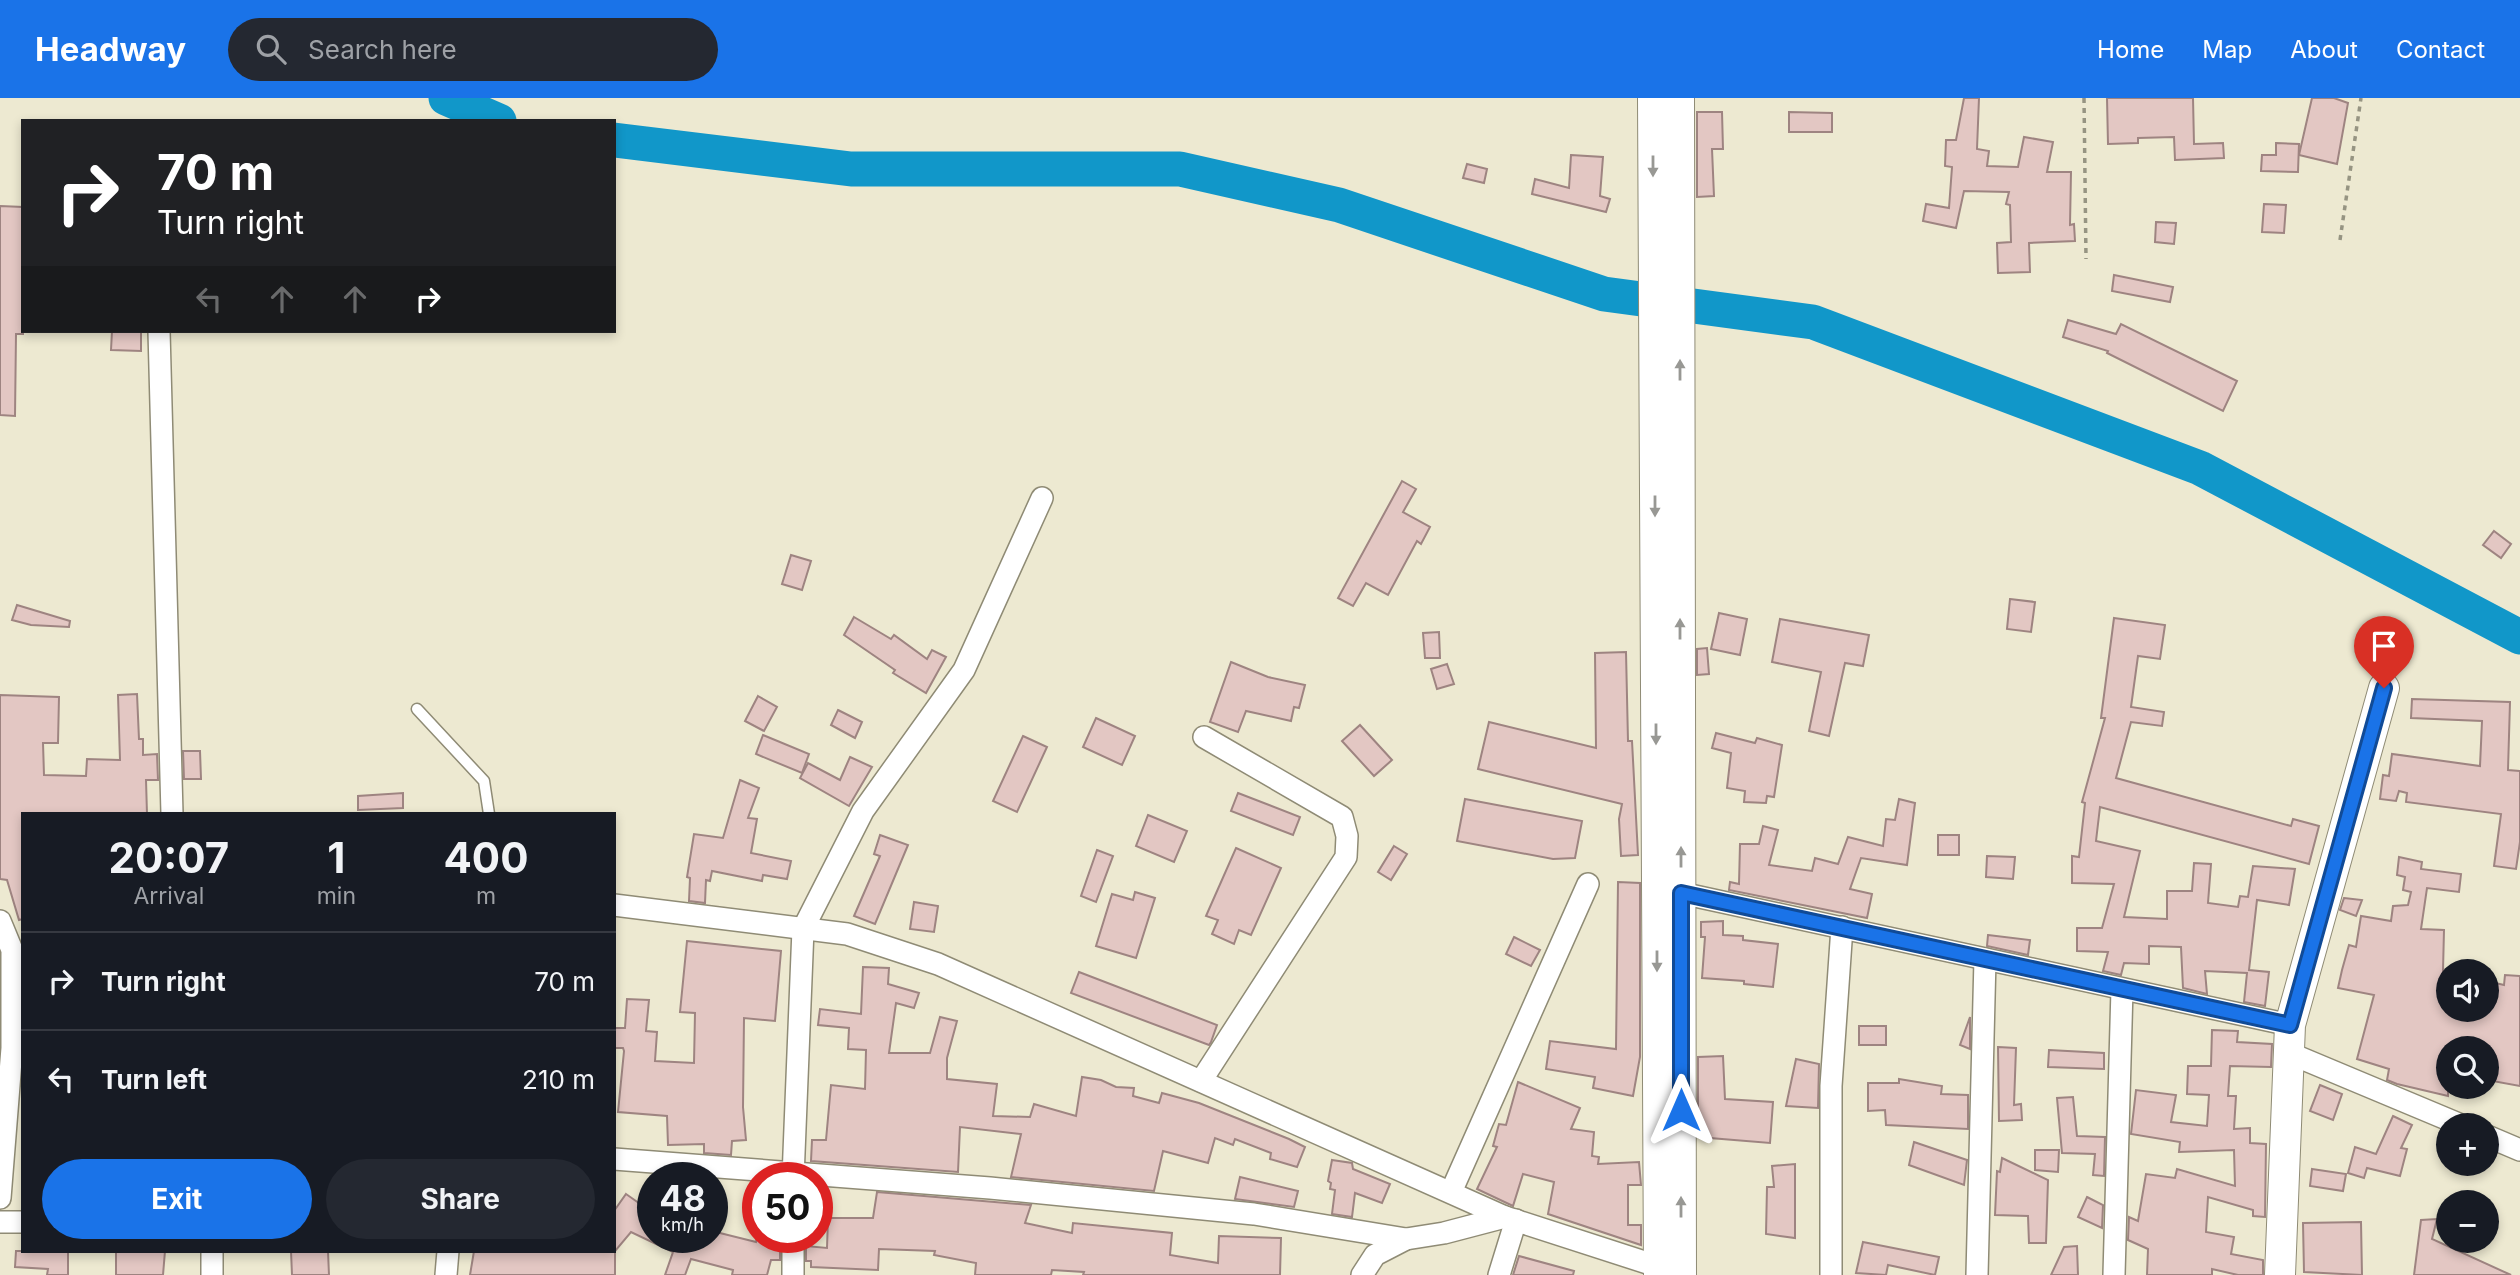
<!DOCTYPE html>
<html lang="en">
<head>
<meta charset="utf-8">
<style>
  body { margin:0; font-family:Inter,sans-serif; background:#242831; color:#f1f3f6; height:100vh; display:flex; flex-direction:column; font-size:26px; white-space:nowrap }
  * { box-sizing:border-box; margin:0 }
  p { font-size:23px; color:#9ea1a6 }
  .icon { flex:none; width:38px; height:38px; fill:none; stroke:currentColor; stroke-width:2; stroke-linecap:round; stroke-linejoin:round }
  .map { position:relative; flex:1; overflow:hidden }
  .drawer { position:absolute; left:21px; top:714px; width:595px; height:441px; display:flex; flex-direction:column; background:#171b24; border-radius:0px; box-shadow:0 4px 10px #0003 }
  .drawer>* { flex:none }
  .hud { position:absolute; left:21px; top:21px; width:595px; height:214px; border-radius:0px; box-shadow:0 4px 10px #0003; background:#202124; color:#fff; overflow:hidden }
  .tools { position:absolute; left:2436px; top:861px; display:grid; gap:14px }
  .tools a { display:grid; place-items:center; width:63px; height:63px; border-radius:50%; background:#171b24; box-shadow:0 4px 10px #0003; font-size:35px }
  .speed { position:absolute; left:637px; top:1064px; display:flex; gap:14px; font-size:35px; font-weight:700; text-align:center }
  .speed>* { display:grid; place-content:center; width:91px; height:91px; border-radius:50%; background:#171b24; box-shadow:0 4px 10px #0003; line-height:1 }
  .speed small { font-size:18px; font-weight:400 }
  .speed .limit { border:10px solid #d22; background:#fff; color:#111 }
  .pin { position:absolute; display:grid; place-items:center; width:60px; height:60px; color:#fff; margin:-72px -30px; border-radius:50% 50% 50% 0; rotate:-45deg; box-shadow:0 0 7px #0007 }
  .pin .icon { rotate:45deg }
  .me { position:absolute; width:77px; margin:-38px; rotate:0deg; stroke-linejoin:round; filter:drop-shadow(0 0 5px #0008) }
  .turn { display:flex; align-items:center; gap:24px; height:147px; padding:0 21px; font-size:32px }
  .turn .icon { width:91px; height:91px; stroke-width:2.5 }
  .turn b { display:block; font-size:49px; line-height:60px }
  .lanes { display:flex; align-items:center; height:66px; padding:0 21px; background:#0003; justify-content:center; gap:35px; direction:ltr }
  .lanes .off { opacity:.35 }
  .eta { display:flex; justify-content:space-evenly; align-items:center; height:119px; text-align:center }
  .eta b { font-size:42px; font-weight:700; line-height:49px }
  .cta { display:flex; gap:14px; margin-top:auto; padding:14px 21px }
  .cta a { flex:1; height:80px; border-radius:42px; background:#1a73e8; color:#fff; font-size:28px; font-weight:700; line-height:80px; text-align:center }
  .cta a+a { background:#242831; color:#f1f3f6 }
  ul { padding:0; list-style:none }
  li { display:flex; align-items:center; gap:21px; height:98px; padding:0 21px; border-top:2px solid #363941 }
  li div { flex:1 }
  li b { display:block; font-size:26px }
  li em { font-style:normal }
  header { display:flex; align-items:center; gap:42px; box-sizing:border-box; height:98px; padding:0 35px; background:#1a73e8; color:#fff }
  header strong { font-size:33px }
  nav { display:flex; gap:38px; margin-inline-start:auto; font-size:24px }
  .search { width:490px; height:63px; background:#242831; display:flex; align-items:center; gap:18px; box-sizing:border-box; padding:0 24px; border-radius:38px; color:#9ea1a6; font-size:26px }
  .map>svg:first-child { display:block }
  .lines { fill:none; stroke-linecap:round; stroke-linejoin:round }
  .river { stroke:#1197c9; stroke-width:35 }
  .building { fill:#e3c7c3; stroke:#9e8481; stroke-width:2 }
  .lane-casing { stroke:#8f8b75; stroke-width:13 }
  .street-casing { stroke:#8f8b75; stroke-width:24 }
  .secondary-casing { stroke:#8f8b75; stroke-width:32 }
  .path { stroke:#969482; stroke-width:3.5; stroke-dasharray:5 5; stroke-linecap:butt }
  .lane { stroke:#fff; stroke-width:10 }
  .street { stroke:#fff; stroke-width:21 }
  .secondary { stroke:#fff; stroke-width:30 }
  .oneway { fill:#989894 }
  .route-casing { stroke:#114b97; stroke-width:18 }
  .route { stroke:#1a73e8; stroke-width:12 }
</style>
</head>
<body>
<header>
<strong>Headway</strong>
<div class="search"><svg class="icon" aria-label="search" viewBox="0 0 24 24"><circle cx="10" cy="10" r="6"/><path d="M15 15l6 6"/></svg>Search here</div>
<nav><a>Home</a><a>Map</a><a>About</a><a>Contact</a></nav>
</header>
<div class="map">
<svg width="2520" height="1177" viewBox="0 0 2520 1177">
  <rect width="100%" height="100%" fill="#ede9d1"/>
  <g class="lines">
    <g class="river">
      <polyline points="446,0 499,23"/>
      <polyline points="614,42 851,71 1180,71 1339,107 1604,196 1813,224 2200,370 2520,539"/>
    </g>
  </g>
  <g class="building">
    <polygon points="1964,0 1979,0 1977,51 1989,53 1987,68 2018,69 2024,39 2053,44 2047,74 2071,74 2070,127 2074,126 2075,143 2029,145 2030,174 1998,175 1997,145 2011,144 2010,107 2006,106 2009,94 1964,93 1956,130 1923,123 1926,106 1949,110 1952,69 1945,68 1946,42 1956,42"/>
    <polygon points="2107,0 2193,0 2194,46 2223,45 2224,60 2175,62 2174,39 2138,40 2138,45 2108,46"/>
    <polygon points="2312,0 2334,0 2348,5 2337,66 2299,57"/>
    <polygon points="1697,14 1722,14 1723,51 1712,51 1714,98 1697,99"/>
    <polygon points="1789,14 1832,15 1832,34 1789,34"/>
    <polygon points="2276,45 2299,46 2298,74 2261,73 2262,57 2276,57"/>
    <polygon points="1571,57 1603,59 1600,98 1610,101 1606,114 1532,96 1535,81 1569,90"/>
    <polygon points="1467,66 1487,71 1484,85 1463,80"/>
    <polygon points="2264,106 2286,107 2284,135 2262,134"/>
    <polygon points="0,108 23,109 23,236 16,236 15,318 0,317"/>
    <polygon points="2156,124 2176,125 2174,146 2155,144"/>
    <polygon points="2114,177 2173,189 2170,204 2112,193"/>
    <polygon points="2068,222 2116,236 2121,226 2237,283 2223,313 2107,255 2108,253 2063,239"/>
    <polygon points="112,233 141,233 141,253 111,252"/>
    <polygon points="1402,383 1416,391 1403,414 1430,429 1421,446 1417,443 1388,497 1366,485 1353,508 1338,500"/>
    <polygon points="2494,433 2511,446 2501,460 2483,447"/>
    <polygon points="791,457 811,463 802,492 782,486"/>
    <polygon points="2010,501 2035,504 2031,534 2007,531"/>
    <polygon points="17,507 70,523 69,529 31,527 12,522"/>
    <polygon points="1719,515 1747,521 1740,557 1711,551"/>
    <polygon points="854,519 891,541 894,537 927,561 932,552 946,559 926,595 893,575 895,572 844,537"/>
    <polygon points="2114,520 2165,527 2160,561 2138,558 2131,609 2164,614 2162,628 2131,624 2116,680 2291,728 2293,721 2319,728 2309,766 2100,709 2096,743 2140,753 2124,819 2167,821 2167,793 2192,793 2194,765 2211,766 2208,805 2238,809 2240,798 2248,799 2253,768 2295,771 2289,807 2257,802 2249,872 2269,874 2265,908 2244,904 2247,875 2205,873 2207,896 2183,890 2181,849 2149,848 2149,866 2124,865 2121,877 2103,873 2108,854 2077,853 2077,830 2102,830 2114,786 2072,785 2072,758 2079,759 2085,705 2082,704 2105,620 2101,620"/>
    <polygon points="1780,521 1869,537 1863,568 1845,565 1829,638 1809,633 1821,574 1772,564"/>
    <polygon points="1439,534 1440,560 1425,560 1423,535"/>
    <polygon points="1707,550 1709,576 1697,577 1697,551"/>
    <polygon points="1626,554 1628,643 1632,643 1638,757 1621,758 1619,721 1622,706 1478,671 1489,624 1596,650 1595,555"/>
    <polygon points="1231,564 1268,579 1305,587 1299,610 1294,609 1291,623 1246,613 1238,634 1210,624"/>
    <polygon points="1447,566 1454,586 1437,591 1431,571"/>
    <polygon points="137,596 139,641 143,641 143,657 157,656 158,682 146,682 147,716 23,716 23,821 19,822 7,782 0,781 0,597 59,599 58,645 43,645 44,677 86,678 87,661 120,662 118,597"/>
    <polygon points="758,598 777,609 764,633 745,623"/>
    <polygon points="2412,601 2510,604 2508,672 2520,673 2520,744 2516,771 2494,768 2501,716 2406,704 2407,695 2399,693 2396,703 2380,701 2383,677 2389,678 2392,656 2480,668 2482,623 2411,620"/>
    <polygon points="838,612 862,624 855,640 831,627"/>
    <polygon points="1096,620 1135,638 1122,667 1083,649"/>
    <polygon points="1360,627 1392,662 1374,678 1342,643"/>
    <polygon points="1716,635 1755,645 1757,640 1782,647 1774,699 1767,698 1766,705 1744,704 1745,693 1727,690 1731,655 1712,650"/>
    <polygon points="763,637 809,656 802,675 756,656"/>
    <polygon points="1023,638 1047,649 1017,714 993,703"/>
    <polygon points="183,653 200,653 201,681 184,681"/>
    <polygon points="850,659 872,669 849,708 800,680 808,665 840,682"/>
    <polygon points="740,682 759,690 748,720 757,721 751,755 791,763 787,781 763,777 762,783 712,773 710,783 706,782 705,805 689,803 690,780 687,779 694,736 723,740"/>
    <polygon points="403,695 403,710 358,712 358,698"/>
    <polygon points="1238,695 1300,719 1293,737 1231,713"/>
    <polygon points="1465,701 1582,723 1575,760 1553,761 1457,743"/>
    <polygon points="1899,701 1915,705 1907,767 1861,760 1850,791 1872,796 1867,820 1729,792 1730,784 1739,786 1740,746 1759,746 1763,728 1778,732 1769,767 1812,773 1815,760 1838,766 1848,739 1883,748 1886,721 1895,722"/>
    <polygon points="1148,717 1187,733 1174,764 1136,748"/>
    <polygon points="880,737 908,747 875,826 854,818 880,758 874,756"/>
    <rect x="1938" y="737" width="21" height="20"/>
    <polygon points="1394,748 1407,756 1391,782 1378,774"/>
    <polygon points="1236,750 1281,770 1251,837 1239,832 1234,846 1212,836 1218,822 1206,818"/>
    <polygon points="1097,752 1113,758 1096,804 1081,798"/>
    <polygon points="1987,758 2015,759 2013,781 1986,779"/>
    <polygon points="2399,759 2422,764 2421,771 2461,776 2459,794 2427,790 2421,831 2444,832 2443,873 2448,875 2448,912 2487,912 2487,883 2504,887 2505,877 2520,878 2520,988 2487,982 2491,950 2448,950 2448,998 2397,986 2387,982 2389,971 2357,961 2374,897 2338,890 2342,872 2349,847 2356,849 2361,818 2391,823 2393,808 2408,807 2411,794 2403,792 2405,779 2397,777"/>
    <polygon points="1618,784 1640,785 1640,959 1633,998 1593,990 1595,979 1546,971 1550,943 1616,951"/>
    <polygon points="1135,794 1155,800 1136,860 1096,848 1112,796 1133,802"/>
    <polygon points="2344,800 2362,802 2356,818 2340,812"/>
    <polygon points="914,804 938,808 934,834 910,831"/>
    <polygon points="1723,823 1723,837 1743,838 1743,842 1778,846 1773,889 1744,886 1744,883 1702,880 1705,839 1701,839 1701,824"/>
    <polygon points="1988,837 2030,842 2028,857 1987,848"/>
    <polygon points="1514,839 1540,852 1531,868 1506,856"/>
    <polygon points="687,843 781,853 775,923 744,920 743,1009 746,1042 732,1043 731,1057 704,1055 704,1046 668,1047 667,1018 618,1014 624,953 623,950 614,950 614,930 625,930 627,901 649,902 646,933 657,934 655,963 694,965 695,915 680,914"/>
    <polygon points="863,869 889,870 888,886 919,895 914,910 896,905 889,955 930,955 940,919 957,923 947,960 947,981 997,986 993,1018 1030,1019 1034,1006 1076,1018 1082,979 1101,982 1116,989 1134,990 1133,998 1159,1005 1162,995 1199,1005 1289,1041 1305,1049 1297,1069 1270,1061 1271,1055 1235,1041 1233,1047 1215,1040 1208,1065 1163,1053 1154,1093 1011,1079 1021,1036 960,1029 958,1074 811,1063 812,1042 826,1042 831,987 865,991 866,952 848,951 849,930 818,927 820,911 861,916"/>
    <polygon points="1079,874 1217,927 1211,944 1209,947 1071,895"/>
    <polygon points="1970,919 1970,951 1960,947"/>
    <rect x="1859" y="928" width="27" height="19"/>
    <polygon points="2212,932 2238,933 2237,944 2272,946 2271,969 2230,968 2228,998 2236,998 2234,1031 2250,1030 2250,1045 2266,1046 2265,1119 2253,1118 2253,1112 2208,1099 2206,1134 2234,1139 2231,1156 2263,1162 2263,1177 2238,1177 2212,1171 2212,1177 2147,1177 2148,1151 2128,1142 2129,1119 2138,1123 2146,1076 2175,1080 2177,1071 2235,1088 2234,1052 2179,1054 2180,1044 2131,1036 2136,992 2176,997 2171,1024 2207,1028 2209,997 2187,996 2188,968 2211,968"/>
    <polygon points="1998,949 2016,950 2014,1007 2021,1006 2022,1022 1999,1023"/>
    <polygon points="2049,952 2104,955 2104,971 2048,969"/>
    <polygon points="1723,958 1725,1001 1773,1004 1770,1045 1698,1039 1698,959"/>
    <polygon points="1796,961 1819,966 1818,1010 1786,1008"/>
    <polygon points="1899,981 1942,988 1941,996 1968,997 1968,1031 1886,1027 1885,1012 1868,1013 1868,985 1899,985"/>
    <polygon points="1518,984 1580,1010 1571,1031 1594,1034 1592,1058 1599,1059 1598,1066 1639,1064 1641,1087 1628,1087 1628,1127 1641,1127 1641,1147 1548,1116 1554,1084 1523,1076 1513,1108 1477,1091 1497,1049 1493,1048 1499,1026 1506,1027"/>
    <polygon points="2320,987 2342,996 2333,1022 2310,1013"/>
    <polygon points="2073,999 2077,1038 2105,1039 2104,1078 2093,1077 2095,1056 2062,1055 2057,1000"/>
    <polygon points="2393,1018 2412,1027 2401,1050 2407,1051 2400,1078 2367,1070 2364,1080 2348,1075 2355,1049 2376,1056"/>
    <polygon points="1914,1044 1967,1062 1964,1087 1909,1067"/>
    <polygon points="2035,1052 2059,1052 2058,1074 2035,1072"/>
    <polygon points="2002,1060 2048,1082 2046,1145 2029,1145 2028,1118 1995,1117 1997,1073 2000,1074"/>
    <polygon points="1332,1062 1352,1065 1353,1071 1390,1086 1382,1105 1355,1095 1352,1119 1332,1116 1335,1092 1330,1091 1331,1085 1328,1083"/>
    <polygon points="1795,1066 1795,1140 1766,1136 1767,1089 1774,1089 1772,1068"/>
    <polygon points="2312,1071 2346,1076 2343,1093 2310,1088"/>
    <polygon points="1240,1079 1298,1093 1294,1109 1235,1101"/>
    <polygon points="877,1094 1031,1107 1025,1125 1072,1135 1073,1125 1172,1135 1170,1157 1218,1165 1219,1138 1281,1140 1280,1177 1083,1177 1084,1174 1052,1172 1051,1177 975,1177 976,1165 934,1157 935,1153 879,1151 878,1172 811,1169 811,1163 806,1163 806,1148 827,1150 828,1120 873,1120"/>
    <polygon points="626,1096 653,1115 653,1139 712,1139 712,1133 756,1144 757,1139 780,1139 780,1162 771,1162 767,1177 732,1177 733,1172 691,1161 685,1177 665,1177 673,1154 631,1134 615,1153 615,1177 470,1177 474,1153 614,1153 614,1113"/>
    <polygon points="2087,1099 2103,1107 2102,1130 2078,1119"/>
    <polygon points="2437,1121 2432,1141 2511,1177 2414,1177 2421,1122"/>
    <polygon points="2361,1124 2362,1177 2304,1174 2303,1125"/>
    <polygon points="1863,1144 1939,1159 1935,1177 1888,1167 1886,1177 1856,1175"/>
    <polygon points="2077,1148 2078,1177 2051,1177 2064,1149"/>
    <polygon points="16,1153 68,1153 68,1177 47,1177 48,1171 15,1169"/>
    <polygon points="116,1153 165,1153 163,1177 116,1177"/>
    <polygon points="291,1153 328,1153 329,1177 292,1177"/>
    <polygon points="1519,1158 1574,1173 1573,1177 1513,1177"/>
  </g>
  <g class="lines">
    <defs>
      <polyline id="lane" points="417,611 484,683 489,716"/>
      <g id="street">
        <polyline points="159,233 172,716"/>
        <polyline points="1681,795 2290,927"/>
        <polyline points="614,807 847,836 938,866 1505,1119 1669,1172"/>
        <polyline points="0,823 12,852 12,950 0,1100"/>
        <polyline points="2289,955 2461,1027"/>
        <polyline points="1201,983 1346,759 1347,738 1342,719 1204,639"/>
        <polyline points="2487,1038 2520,1052"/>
        <polyline points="614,1061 990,1090 1254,1116 1406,1141"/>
        <polyline points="793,1080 803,831 863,713 964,572 1042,400"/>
        <polyline points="1451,1094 1588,786"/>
        <polyline points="0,1124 23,1124"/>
        <polyline points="793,1139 793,1177"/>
        <polyline points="212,1177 212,1153"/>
        <polyline points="446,1177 448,1153"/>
        <polyline points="1362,1177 1375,1157 1406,1141 1444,1135 1505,1119"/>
        <polyline points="1499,1177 1516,1122"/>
        <polyline points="1831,1177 1831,988 1842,829"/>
        <polyline points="1977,1177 1985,861"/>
        <polyline points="2114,1177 2122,891"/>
      </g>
      <g id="secondary">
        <polyline points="1653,0 1659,1177"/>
        <polyline points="1679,0 1681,1177"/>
        <polyline points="2280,1177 2290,927 2384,590"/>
      </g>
    </defs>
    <use href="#lane" class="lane-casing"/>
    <use href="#street" class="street-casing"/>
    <use href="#secondary" class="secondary-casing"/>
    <g class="path">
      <polyline points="2084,0 2086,161"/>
      <polyline points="2340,142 2361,0"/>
    </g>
    <use href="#lane" class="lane"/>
    <use href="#street" class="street"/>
    <use href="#secondary" class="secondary"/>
  </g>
  <defs><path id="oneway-solid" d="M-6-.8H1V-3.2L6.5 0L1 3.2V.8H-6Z" transform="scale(1.75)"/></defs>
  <g class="oneway">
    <use href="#oneway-solid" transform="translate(1653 68) rotate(90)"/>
    <use href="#oneway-solid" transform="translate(1680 272) rotate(-90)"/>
    <use href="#oneway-solid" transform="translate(1655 408) rotate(90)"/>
    <use href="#oneway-solid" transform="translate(1680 531) rotate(-90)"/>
    <use href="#oneway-solid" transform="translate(1656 636) rotate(90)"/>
    <use href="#oneway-solid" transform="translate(1681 759) rotate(-90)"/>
    <use href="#oneway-solid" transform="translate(1657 863) rotate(90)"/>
    <use href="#oneway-solid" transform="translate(1681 1109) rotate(-90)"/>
  </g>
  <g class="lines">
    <defs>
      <polyline id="route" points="1681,1012 1681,795 2290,927 2384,590"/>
    </defs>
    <use href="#route" class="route-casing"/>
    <use href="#route" class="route"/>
  </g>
</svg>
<div class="tools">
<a><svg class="icon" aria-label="sound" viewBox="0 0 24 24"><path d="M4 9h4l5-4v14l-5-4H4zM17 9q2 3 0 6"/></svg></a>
<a><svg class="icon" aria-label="search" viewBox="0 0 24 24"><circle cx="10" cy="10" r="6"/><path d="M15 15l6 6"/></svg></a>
<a>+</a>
<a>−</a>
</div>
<div class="speed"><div>48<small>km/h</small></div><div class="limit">50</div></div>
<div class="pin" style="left:2384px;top:590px;background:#d93025"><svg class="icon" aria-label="arrive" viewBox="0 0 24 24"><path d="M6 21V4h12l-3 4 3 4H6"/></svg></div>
<svg class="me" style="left:1681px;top:1012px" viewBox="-20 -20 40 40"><path d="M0-17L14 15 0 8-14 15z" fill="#1a73e8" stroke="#fff" stroke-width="4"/></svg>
<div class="hud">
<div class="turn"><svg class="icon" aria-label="right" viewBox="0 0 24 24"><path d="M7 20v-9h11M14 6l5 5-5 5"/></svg><div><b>70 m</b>Turn right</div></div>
<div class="lanes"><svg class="icon off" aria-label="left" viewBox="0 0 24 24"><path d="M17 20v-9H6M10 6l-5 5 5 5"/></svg><svg class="icon off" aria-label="ahead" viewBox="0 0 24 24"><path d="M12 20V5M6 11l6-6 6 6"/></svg><svg class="icon off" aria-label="ahead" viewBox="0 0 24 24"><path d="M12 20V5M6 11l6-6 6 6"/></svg><svg class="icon" aria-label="right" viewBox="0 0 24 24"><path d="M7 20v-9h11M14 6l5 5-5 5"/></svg></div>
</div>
<section class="drawer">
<div class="eta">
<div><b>20:07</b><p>Arrival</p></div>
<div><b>1</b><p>min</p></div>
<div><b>400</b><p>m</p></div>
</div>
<ul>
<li><svg class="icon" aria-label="right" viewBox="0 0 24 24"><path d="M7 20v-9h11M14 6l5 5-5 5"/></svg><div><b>Turn right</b></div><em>70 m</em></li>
<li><svg class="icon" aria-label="left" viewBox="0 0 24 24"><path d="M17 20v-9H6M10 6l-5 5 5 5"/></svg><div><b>Turn left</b></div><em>210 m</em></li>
</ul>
<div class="cta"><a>Exit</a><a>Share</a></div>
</section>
</div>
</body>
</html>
